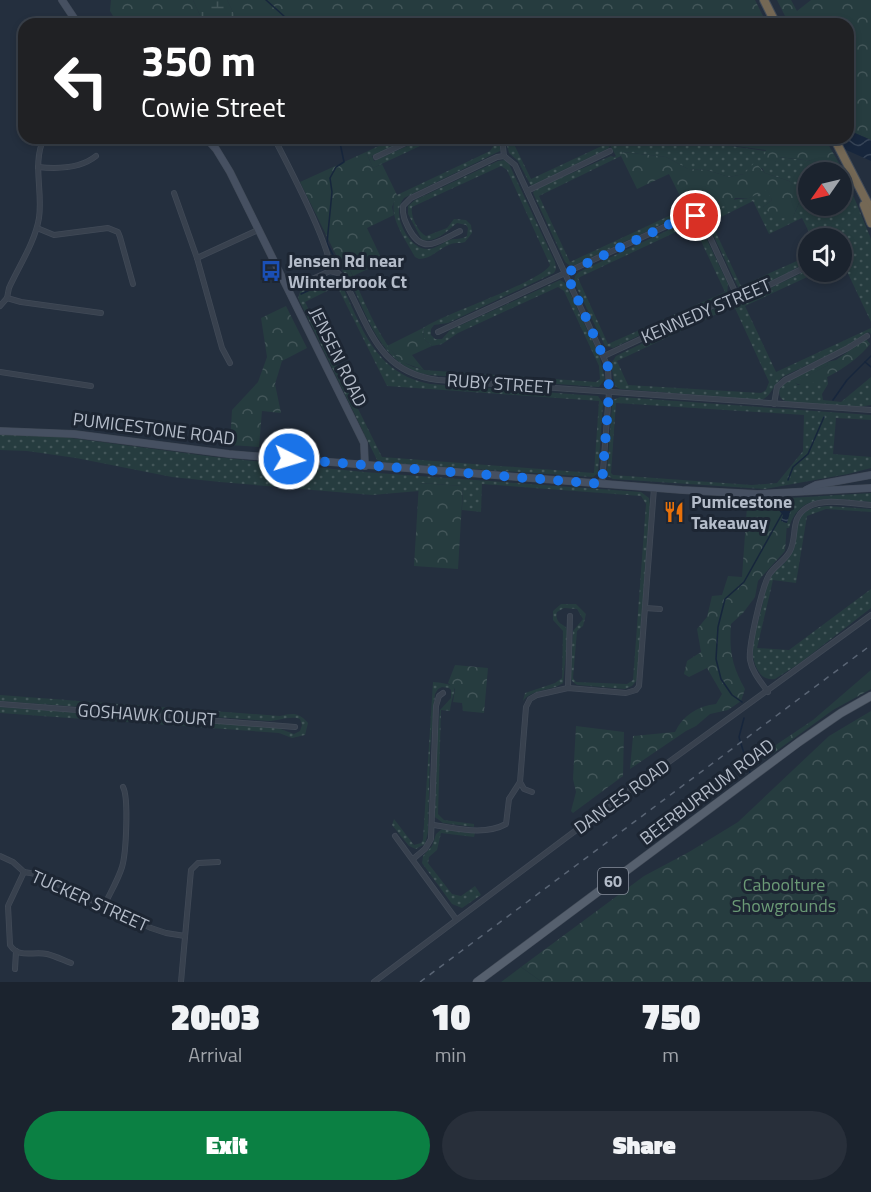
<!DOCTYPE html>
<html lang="en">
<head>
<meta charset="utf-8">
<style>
  body { margin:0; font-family:"Titillium Web",sans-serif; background:#282f3a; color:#f1f3f6; height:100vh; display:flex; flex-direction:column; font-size:22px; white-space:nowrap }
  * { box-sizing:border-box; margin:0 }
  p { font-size:20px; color:#a0a4aa }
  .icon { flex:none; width:33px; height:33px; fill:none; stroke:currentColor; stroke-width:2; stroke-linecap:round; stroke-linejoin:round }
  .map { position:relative; height:982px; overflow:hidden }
  .sheet { display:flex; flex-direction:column; background:#1b232e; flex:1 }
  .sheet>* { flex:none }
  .banner { position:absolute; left:18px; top:18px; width:836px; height:126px; border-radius:18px; box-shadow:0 3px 9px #0003,0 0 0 2px #39404a; background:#202124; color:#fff; overflow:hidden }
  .needle { width:39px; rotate:236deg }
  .tools { position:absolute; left:798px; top:162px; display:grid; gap:12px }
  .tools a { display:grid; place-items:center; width:54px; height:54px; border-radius:50%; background:#1b232e; box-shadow:0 3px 9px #0003,0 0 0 2px #39404a; font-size:30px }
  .pin { position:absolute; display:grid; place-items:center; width:51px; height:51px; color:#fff; margin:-26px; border:3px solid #fff; border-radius:50%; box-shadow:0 2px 6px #0007 }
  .me { position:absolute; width:66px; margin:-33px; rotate:95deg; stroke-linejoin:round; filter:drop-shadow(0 0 4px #0008) }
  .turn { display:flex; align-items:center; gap:21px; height:126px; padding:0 24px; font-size:27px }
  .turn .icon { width:78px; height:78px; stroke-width:2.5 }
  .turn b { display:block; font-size:42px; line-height:51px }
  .eta { display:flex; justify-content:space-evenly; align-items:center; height:102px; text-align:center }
  .eta b { font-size:36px; font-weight:800; line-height:42px }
  .cta { display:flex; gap:12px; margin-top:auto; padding:12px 24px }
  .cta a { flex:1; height:69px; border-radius:36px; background:#0b8043; color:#fff; font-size:24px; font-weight:800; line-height:69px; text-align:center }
  .cta a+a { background:#282f3a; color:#f1f3f6 }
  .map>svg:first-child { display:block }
  .grass { fill:url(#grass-dots); fill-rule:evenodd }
  .forest { fill:url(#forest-crowns) }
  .wetland { fill:url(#wetland-marsh) }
  .pitch { fill:#263c3f }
  .water { fill:url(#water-waves) }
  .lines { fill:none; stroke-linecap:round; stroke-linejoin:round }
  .stream { stroke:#17263c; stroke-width:1.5 }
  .street-casing { stroke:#414a57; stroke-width:6 }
  .secondary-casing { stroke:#414a57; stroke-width:8 }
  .primary-casing { stroke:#414a57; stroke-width:9 }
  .highway-casing { stroke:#434c59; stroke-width:10 }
  .street { stroke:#38414e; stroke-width:4.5 }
  .secondary { stroke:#465061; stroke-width:7 }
  .primary { stroke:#56606e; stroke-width:8 }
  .highway { stroke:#746855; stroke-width:8 }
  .rail { stroke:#5a6575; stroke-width:1.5; stroke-dasharray:6 6; stroke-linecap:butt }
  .route { stroke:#1a73e8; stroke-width:10; stroke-dasharray:0 18 }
  .labels { text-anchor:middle; stroke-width:6; stroke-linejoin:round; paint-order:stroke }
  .shield { fill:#1d2633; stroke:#878f9c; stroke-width:1.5 }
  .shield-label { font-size:16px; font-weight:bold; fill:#b4bcc9 }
  .poi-label { font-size:18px; font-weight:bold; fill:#b4bcc9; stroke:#1d2633; text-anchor:start }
  .street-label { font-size:18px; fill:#b4bcc9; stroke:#1d2633 }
  .park-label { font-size:18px; fill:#6b9a76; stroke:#1d2633 }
</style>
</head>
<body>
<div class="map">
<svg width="871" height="982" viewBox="0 0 871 982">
  <defs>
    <pattern id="grass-dots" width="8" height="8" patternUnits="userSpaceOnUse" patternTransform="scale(1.5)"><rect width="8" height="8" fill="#263c3f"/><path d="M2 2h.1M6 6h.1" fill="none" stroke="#435659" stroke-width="1.8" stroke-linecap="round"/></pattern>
    <pattern id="forest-crowns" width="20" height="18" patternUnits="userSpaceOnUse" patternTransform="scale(1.5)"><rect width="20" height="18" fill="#263c3f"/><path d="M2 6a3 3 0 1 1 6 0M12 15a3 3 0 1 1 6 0" fill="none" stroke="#435659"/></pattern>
    <pattern id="wetland-marsh" width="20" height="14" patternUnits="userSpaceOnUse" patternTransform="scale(1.5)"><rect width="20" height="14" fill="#263c3f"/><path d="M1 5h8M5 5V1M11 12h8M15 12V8" fill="none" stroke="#435659"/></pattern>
    <pattern id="water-waves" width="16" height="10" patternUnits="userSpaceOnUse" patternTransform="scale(1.5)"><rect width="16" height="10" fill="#17263c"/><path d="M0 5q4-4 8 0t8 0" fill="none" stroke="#364457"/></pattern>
  </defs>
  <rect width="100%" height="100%" fill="#242f3e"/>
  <g class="grass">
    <polygon points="395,138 412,138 372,156 374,161 425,138 437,138 373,168 366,152"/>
    <path d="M 492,138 L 499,138 L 501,143 L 500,151 L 404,198 C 401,202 399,206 399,211 C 398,225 412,250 428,249 C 435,249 442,243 449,240 C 456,238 461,240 467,236 L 468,228 L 466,225 L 457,223 C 447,231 436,243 422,240 L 408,214 L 408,206 L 415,200 L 498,161 L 505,160 L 509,164 L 555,262 L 556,269 L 554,273 L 448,323 L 434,325 L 431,329 L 431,335 L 435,339 L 442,339 L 450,330 L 560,280 L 565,283 L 599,355 L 605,379 L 599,387 L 429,375 C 381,367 367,315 348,276 L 342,271 L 348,266 C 360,291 381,346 402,361 C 409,366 417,368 424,370 L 596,382 L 600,379 L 599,366 L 564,291 L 558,287 L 458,333 L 442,344 L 432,346 L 424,339 L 423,328 C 445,313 541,282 550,265 L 507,170 L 501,166 L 412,207 C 410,216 418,232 426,236 L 447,228 L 454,219 L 466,220 L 471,225 L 472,233 L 465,242 C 460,244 456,242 451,244 C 439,248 432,259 419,259 L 415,257 C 406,240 385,213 397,195 L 490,151 L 494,145 Z"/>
    <path d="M 505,138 L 511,138 L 531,179 L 606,144 L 604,138 L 675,138 L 766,151 L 775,162 L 778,157 L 821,162 L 843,170 L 871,239 L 871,322 L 842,261 L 842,238 L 812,238 L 802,218 L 769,234 L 753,201 L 711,222 L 741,286 L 808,256 L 808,262 C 796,268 756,291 745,290 C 740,290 739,288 737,285 L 705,218 L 697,212 L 686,213 L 575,265 L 569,265 L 565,262 L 533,193 L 535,189 L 611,156 L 614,157 L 616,156 L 610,145 L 609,148 L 531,186 L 518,161 L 509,153 ZM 623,152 L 666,157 L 688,169 L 707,170 L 729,177 L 744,174 L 762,168 L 765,173 L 789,181 L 803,194 L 793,217 L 763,207 L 772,200 L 767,189 L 749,198 L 713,202 L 698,210 L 686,208 L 570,262 L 539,196 L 621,156 ZM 808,172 L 842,172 L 842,206 L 808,206 Z"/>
    <path d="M 692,219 L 697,221 L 700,225 L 728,284 L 727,294 L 613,348 L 605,346 L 574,282 L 575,276 L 579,272 ZM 693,224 L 725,292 L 608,344 L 578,278 Z"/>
    <path d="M 808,270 L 818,272 L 745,306 L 776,372 L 871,328 L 871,334 L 869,332 L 852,344 L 784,376 C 774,383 772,395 762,400 L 620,389 L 615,386 L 611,364 L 616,356 L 730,301 L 755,295 ZM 734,306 L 769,382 L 766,390 L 761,393 L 628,385 L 617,361 Z"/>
    <path d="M 332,276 L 340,281 C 362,327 374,373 430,384 L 598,396 L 603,403 L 598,473 L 593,477 L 386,463 L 377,460 L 298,298 L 301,289 L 326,277 ZM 337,286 L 387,386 L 599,401 L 594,473 L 382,457 L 305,302 Z"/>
    <path d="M 827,362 L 828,365 L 795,383 L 798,385 L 827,376 L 828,384 L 822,394 L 823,400 L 841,402 L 871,377 L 871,405 L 859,407 L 790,402 C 783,401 779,399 779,390 L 786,382 L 794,377 Z"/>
    <path d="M 620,397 L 871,415 L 871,420 L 836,418 L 833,454 L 871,457 L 871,468 L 848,474 L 765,489 L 613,479 L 607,476 L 607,472 L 612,405 L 613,400 ZM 616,403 L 804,415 L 803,451 L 777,483 L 752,485 L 613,475 L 611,473 Z"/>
    <path d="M 0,434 L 63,437 L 215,457 L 364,472 L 641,492 L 649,498 L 650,505 L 637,680 L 632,686 L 625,689 L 577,685 L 572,681 L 570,676 L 573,631 L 583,619 L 577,609 L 564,608 L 557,612 C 555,620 559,623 566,627 L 568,634 L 563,683 C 550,692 533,688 523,701 L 525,693 L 555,683 L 562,678 L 563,631 L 553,620 L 553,611 L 561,604 L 576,604 L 586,614 L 583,626 L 577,631 L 573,678 L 576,682 L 627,684 L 633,680 L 646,504 L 641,496 L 482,484 L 481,512 L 462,510 L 463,486 L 420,483 L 419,491 L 372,495 L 220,482 L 172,477 L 76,458 L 27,451 L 0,450 Z"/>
    <path d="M 871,493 L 871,502 C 839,500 800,489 789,528 L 786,528 L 788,515 L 792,508 L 772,502 L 770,507 L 710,502 L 712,498 L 773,499 Z"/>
    <path d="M 827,506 L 871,509 L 871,512 L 826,509 L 807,516 L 796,583 L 773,580 L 757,648 L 789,650 L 871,589 L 871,608 L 800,663 L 775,679 C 768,680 763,678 759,672 C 746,653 757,630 761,610 C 764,600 765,588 770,579 C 775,569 786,564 791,554 C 804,530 784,510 827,506 Z"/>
    <path d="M 433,682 C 465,685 452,689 450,711 L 441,710 L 438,814 L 444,820 L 474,824 L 474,827 L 443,823 L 435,817 L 436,751 L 440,710 L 451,698 L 451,690 L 449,688 L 442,687 L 438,689 L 435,694 L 430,750 L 428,832 L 425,844 L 416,849 L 409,846 L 392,825 L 394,819 L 414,845 L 421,843 L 423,840 Z"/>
    <path d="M 0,695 L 280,716 C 292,713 299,712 308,723 L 305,735 L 292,738 L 279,733 L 0,713 L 0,707 L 275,727 L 294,734 L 300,731 L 302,725 L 300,719 C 291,715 278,721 268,721 L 0,701 Z"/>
    <polygon points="442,829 475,833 474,837 441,833 437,850 429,857 428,863 452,894 461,896 475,886 481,895 462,908 452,904 422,863 423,856 432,846 436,834"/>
  </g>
  <g class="forest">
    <polygon points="111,0 193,0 204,24 118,24 110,11"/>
    <polygon points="227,0 755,0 767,24 239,24"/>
    <polygon points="777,0 791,0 797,11 811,0 871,0 871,140 848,130 848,24 789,24"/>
    <polygon points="675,138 819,138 825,139 843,170 821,162 779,157 775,162 767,163 764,158 766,150"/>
    <polygon points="366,152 373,168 382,164 397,195 392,207 394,215 367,228 383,262 353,276 348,266 344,269 338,265 339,261 300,182"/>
    <polygon points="623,152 666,157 688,169 707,170 729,177 744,174 755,162 765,173 789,181 803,193 793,217 776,219 763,207 772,200 767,190 749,198 735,198 732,202 719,208 713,202 698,210 686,208 669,174 637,189 621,156"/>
    <polygon points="286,306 307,348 282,361 275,384 281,413 262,411 259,447 230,445 232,410 258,382 267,357 261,318"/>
    <polygon points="423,328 424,339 432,346 412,355 424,370 402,362 387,346"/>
    <path d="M 866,339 L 870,344 C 859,360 815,391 794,383 L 828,365 L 827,362 L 836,360 Z"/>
    <polygon points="419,483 463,486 458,569 414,566"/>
    <path d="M 747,506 L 777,508 L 783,515 L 783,522 L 787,523 L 785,551 L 758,581 L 755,597 L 743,613 L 731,624 C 729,651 732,666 745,689 L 741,701 L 728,710 L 710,714 L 696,726 L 686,731 L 630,769 L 633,736 L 675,732 C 683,715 698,706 716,704 L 722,694 L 707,668 L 689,677 L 684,674 L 687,661 L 701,652 L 697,629 L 707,617 L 712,596 L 722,595 L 728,576 L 742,577 Z"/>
    <polygon points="455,665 488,668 484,713 463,711 462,703 453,702 455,689 448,683"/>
    <polygon points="871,670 871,689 833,710 764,760 761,755 813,720"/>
    <polygon points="871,711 871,982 542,982 521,967 644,876 689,852 738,822 829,736"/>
    <polygon points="576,726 624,732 623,776 573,813 571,811 576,792 573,779"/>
  </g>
  <polygon class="wetland" points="193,0 227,0 239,24 204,24"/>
  <polygon class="pitch" points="521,967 542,982 501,982"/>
  <g class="water">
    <polygon points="848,130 871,140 871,161 819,138 848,138"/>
    <polygon points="772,502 793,502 787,523 781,521 783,515 777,508 770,507"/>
  </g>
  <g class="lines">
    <g class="stream">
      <polyline points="266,0 285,17 307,24"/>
      <polyline points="285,17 288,24"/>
      <polyline points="336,265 335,259 327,243 332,192 330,178 336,167 344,162 339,138"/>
      <polyline points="301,294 329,281 332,278"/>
      <polyline points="865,362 871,367"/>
      <polyline points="833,400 847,380 871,356"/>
      <polyline points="788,480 793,467 808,454 824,417"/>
      <polyline points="742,702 732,695 721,679 716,659 718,627 725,599 744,582 782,514"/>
      <polyline points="744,718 739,737 750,773"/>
    </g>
    <defs>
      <g id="street">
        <path d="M 274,138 C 286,161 333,251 330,271"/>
        <polyline points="502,138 504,156"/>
        <polyline points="504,156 515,165 608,367 609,392 602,484"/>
        <polyline points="376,157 416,138"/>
        <path d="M 38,167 C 57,169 80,169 96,156"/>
        <polyline points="527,191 610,151"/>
        <polyline points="174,193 197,258 222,348 230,363"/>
        <polyline points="37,228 54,235 108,228 118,232 120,237 133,284"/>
        <path d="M 460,231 C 439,241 423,256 409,229 C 405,221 402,215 403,206 L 411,198 L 497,157 L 504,156"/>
        <polyline points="197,258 258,230"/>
        <path d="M 330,271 L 338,273 L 342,277 C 369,323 375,372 438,380 L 871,410"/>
        <polyline points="288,290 330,271"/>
        <polyline points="7,298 21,302 101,313"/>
        <path d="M 0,306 L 7,298 L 9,288 C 19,266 35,242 39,218 C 43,191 32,163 44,138"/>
        <polyline points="438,332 690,215 696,216 703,222 737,296"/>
        <polyline points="604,356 727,299 757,291 808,266"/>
        <polyline points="0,372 91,386"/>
        <polyline points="774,404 777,387 785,380 848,348 867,336"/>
        <polyline points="645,608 660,609"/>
        <polyline points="568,688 570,616"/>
        <path d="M 768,692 C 761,682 752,672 750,660 C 748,647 762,587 769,575 C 774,566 785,561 790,551 C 798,535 789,518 808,507 C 825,497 852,504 871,505"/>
        <polyline points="0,704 295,727"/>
        <polyline points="532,792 524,789 520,782 526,707 530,699 537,695 568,688 626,693 636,690 639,686 654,488"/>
        <path d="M 433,825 C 456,828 484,836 506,824 L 509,799 L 520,782"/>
        <polyline points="395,836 456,919"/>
        <polyline points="0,856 13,862 24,872 36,874 151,928 166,933 185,936"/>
        <polyline points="413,859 425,849 431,839 436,706 439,696 443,693"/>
        <path d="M 24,872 L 8,906 L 10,945 C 19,959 33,951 47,954 C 55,956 63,960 71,963"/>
        <path d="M 104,906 C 110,893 118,880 122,867 C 126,854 129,798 123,787"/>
        <polyline points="15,969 16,951"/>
        <polyline points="181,982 191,870 198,863 218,862"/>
        <polyline points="374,982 611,804 871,615"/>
      </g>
      <g id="secondary">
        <polyline points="62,0 78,24"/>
        <polyline points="206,138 216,149 230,172 364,443 365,466"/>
        <polyline points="0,431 74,434 229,454 682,490 757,494 871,488"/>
        <polyline points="806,490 816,485 871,475"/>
      </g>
      <polyline id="primary" points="477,982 799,742 841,713 871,696"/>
      <g id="highway">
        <polyline points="764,0 776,24"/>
        <polyline points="834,138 871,210"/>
        <polyline points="864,205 871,223"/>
      </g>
    </defs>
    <use href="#street" class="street-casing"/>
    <use href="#secondary" class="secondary-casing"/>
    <use href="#primary" class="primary-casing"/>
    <use href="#highway" class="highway-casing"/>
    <use href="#street" class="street"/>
    <use href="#secondary" class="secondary"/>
    <use href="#primary" class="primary"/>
    <use href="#highway" class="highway"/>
    <polyline class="rail" points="420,982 871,645"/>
  </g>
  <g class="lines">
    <polyline class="route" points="289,459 602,484 609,392 608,367 566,273 685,217 696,216"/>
  </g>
  <defs>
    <symbol id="bus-bare" viewBox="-9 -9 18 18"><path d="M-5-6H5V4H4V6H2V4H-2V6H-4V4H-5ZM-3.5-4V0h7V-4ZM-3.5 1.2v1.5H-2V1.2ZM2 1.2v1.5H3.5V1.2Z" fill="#1a4fb4" stroke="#1d2633" stroke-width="2.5" paint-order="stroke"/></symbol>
    <symbol id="restaurant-bare" viewBox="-9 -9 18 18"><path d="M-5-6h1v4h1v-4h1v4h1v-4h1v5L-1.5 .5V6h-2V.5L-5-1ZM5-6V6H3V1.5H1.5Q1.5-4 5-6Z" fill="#e8710a" stroke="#1d2633" stroke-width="2.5" paint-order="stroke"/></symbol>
  </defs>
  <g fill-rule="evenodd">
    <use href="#bus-bare" x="256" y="256" width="30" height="30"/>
    <use href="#restaurant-bare" x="659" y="497" width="30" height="30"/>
  </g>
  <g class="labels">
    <rect class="shield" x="598" y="868" width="30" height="26" rx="4.5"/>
    <g class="shield-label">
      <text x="613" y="887">60</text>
    </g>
    <g class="poi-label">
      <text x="288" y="267">Jensen Rd near<tspan x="288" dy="21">Winterbrook Ct</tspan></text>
      <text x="691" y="508">Pumicestone<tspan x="691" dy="21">Takeaway</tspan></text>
    </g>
    <g class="street-label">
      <text transform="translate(706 311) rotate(-23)" y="6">KENNEDY STREET</text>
      <text transform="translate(338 357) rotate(64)" y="6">JENSEN ROAD</text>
      <text transform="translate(500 384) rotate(4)" y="6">RUBY STREET</text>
      <text transform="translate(154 429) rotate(7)" y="6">PUMICESTONE ROAD</text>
      <text transform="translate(147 715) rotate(4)" y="6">GOSHAWK COURT</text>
      <text transform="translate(707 792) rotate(-37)" y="6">BEERBURRUM ROAD</text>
      <text transform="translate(622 797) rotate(-36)" y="6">DANCES ROAD</text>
      <text transform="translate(90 901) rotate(24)" y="6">TUCKER STREET</text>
    </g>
    <g class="park-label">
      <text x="784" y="891">Caboolture<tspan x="784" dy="21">Showgrounds</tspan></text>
    </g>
  </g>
</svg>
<div class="tools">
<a><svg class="needle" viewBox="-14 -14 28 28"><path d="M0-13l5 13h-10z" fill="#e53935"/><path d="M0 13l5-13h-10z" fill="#a0a4aa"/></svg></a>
<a><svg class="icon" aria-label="sound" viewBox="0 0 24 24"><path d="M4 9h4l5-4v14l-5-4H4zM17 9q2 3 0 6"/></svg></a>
</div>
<div class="pin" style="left:696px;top:216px;background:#d93025"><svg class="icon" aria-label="arrive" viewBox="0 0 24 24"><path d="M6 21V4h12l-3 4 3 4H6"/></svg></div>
<svg class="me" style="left:289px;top:459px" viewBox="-20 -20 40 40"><circle r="17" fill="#1a73e8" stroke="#fff" stroke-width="3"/><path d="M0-11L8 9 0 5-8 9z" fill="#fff"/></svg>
<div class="banner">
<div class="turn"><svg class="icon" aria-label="left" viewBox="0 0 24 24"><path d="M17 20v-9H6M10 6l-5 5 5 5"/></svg><div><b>350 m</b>Cowie Street</div></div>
</div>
</div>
<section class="sheet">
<div class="eta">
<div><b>20:03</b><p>Arrival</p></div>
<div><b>10</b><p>min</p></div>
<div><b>750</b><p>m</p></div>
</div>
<div class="cta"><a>Exit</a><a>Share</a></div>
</section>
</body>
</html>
